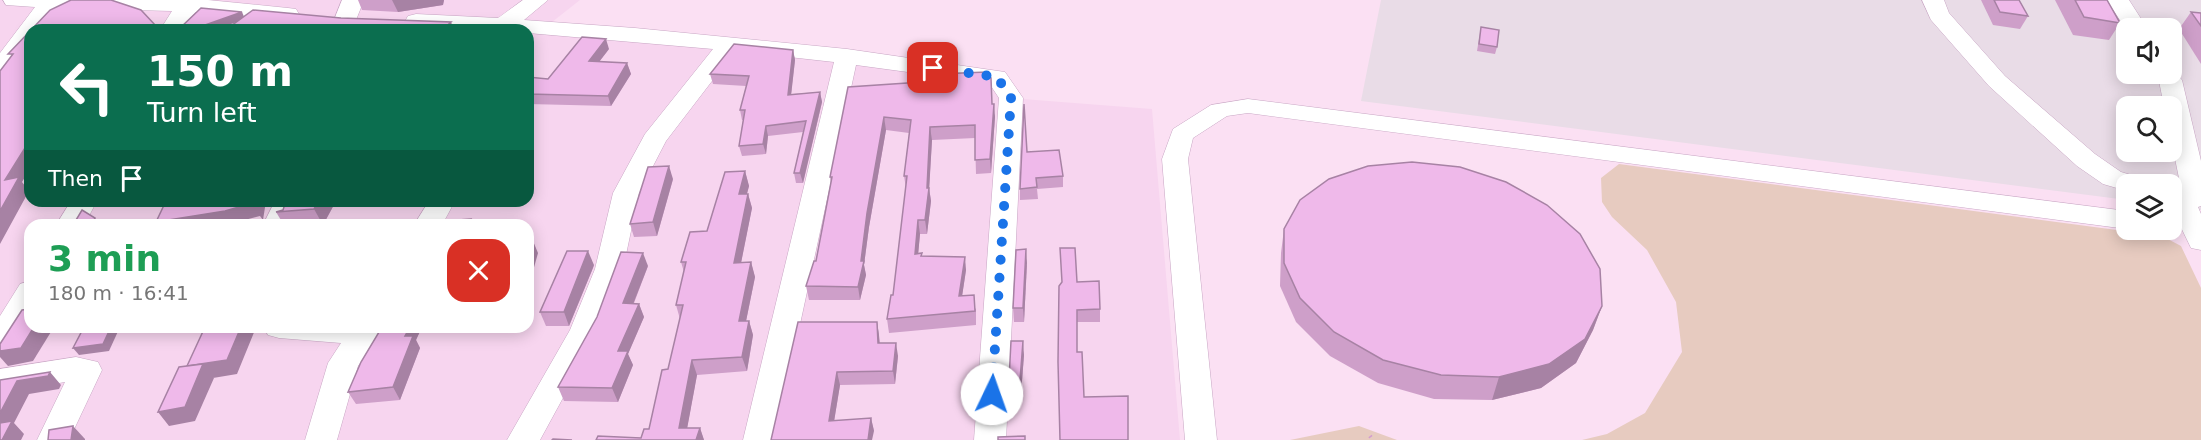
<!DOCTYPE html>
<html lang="en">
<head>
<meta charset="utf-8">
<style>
  body { margin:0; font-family:"DejaVu Sans",sans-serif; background:#f6f6f6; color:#222; height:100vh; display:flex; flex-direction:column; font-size:22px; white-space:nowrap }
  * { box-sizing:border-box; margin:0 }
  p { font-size:20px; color:#767676 }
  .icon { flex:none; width:33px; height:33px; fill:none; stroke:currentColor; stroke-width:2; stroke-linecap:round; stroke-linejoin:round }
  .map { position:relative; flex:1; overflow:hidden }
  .panel { position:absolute; left:24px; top:219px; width:510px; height:114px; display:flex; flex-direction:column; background:#fff; border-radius:18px; box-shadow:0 3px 15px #0003 }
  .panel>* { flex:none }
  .hud { position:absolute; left:24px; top:24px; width:510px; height:183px; border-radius:18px; box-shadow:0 3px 15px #0003; background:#0b6e4f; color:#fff; overflow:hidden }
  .controls { position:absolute; left:2116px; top:18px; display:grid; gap:12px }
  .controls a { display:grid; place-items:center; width:66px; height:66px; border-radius:12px; background:#fff; box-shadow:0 3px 15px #0003; font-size:30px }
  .pin { position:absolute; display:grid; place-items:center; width:51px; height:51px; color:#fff; margin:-26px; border-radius:12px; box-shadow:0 3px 9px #0006 }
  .me { position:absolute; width:66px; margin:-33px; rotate:3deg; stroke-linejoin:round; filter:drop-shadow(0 0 4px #0008) }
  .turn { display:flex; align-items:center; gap:21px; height:126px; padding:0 24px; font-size:27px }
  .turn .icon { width:78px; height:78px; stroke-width:2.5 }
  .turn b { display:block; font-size:42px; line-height:51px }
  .then { display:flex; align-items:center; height:57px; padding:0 24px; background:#0003; gap:12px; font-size:22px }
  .round { display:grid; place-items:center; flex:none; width:63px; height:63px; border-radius:18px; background:#f6f6f6 }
  .headline { display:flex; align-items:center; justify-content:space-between; height:102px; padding:0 24px }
  h1 { font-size:36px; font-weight:700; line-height:45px; color:#1e9e55 }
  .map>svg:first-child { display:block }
  .residential { fill:#f7d5ef; fill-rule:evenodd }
  .industrial { fill:#e9dce7; fill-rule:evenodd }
  .green { fill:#e7cbc0 }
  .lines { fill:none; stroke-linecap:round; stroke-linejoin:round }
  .minor-casing { stroke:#c8a6c4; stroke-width:1 }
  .path { stroke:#d39dcf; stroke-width:4; stroke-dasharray:1.5 5; stroke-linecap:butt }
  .minor { fill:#fff; fill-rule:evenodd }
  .wall { fill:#ce9fc9 }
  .shaded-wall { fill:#a782a4 }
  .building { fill:#efb9ea; stroke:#a782a4; stroke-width:1.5 }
  .route { stroke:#1a73e8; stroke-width:10; stroke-dasharray:0 18 }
</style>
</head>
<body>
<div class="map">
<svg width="2201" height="440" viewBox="0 0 2201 440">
  <rect width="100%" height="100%" fill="#fbe0f3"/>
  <path class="residential" d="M 0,0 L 580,0 L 547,26 L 997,77 L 1011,98 L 1152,109 L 1180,440 L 0,440 ZM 30,30 L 528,30 L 528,201 L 30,201 ZM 30,225 L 528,225 L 528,327 L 30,327 Z"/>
  <path class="industrial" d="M 1381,0 L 2201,0 L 2201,210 L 2172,206 L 2172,184 L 2127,184 L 2127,200 L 1361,101 ZM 2127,28 L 2172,28 L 2172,74 L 2127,74 ZM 2127,106 L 2172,106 L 2172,152 L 2127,152 Z"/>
  <g class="green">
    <polygon points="1619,164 2162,236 2181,246 2201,288 2201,440 1582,440 1607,434 1645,413 1682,352 1676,302 1647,250 1612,217 1602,202 1601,178"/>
    <polygon points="1359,426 1397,440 1290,440"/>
  </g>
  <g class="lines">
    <defs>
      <g id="minor">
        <polygon points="3,0 208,0 288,8 296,9 299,14 296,19 288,20 196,12 186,22 182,30 160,30 172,11 56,8 40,30 30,30 30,44 8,74 0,76 0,53 35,7 6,5"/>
        <polygon points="342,0 364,0 352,30 330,30"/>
        <polygon points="523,0 548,0 524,20 635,28 847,49 1005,72 1023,98 1006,440 974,440 999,98 989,83 856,65 775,440 743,440 834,62 735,51 666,141 639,193 623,269 600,330 540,440 507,440 570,330 595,269 613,193 645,134 713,49 528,33 528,30 416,28 408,26 405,21 408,16 416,14 498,18"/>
        <polygon points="1922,0 1944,0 1949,13 2005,76 2095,154 2121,172 2141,178 2145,184 2127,184 2127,191 2103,184 2077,166 1989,86 1931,20"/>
        <polygon points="2107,0 2129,0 2147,28 2127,28 2127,31"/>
        <polygon points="2172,69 2182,80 2201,161 2201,206 2198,207 2201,214 2201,250 2191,248 2172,209 2172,189 2181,188 2172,144 2172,106 2164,106 2159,81 2153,74 2172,74"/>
        <polygon points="1248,99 2127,211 2127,229 1248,113 1227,116 1193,138 1188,159 1217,440 1185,440 1162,159 1173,129 1211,105"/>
        <polygon points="71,201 97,201 84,225 56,225"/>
        <polygon points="275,201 301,201 291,225 263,225"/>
        <polygon points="429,201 455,201 442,225 414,225"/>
        <polygon points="30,281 30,316 11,349 0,352 0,316 20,284"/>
        <polygon points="264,327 385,327 358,366 337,440 305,440 328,363 341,343 279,338 268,335"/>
        <polygon points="76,357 98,362 102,370 69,440 37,440 65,382 0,393 0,369"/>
      </g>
    </defs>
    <use href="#minor" class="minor-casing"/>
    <polyline class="path" points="1370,436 1373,440"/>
    <use href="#minor" class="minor"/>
  </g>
  <g class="wall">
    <polygon points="358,0 444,0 443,5 398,12 362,10"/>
    <polygon points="1981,0 2019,0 2028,16 2020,29 1993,25"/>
    <polygon points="2055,0 2107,0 2120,23 2109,40 2073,35"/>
    <polygon points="2191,12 2201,13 2201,64 2179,29"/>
    <polygon points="244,16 454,30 233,30 231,26 237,22 213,30 178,30"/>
    <polygon points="1481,27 1497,47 1495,54 1477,51"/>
    <polygon points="609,49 599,62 627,63 631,74 611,106 528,104 528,77 548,79"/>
    <polygon points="793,50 795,60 791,94 820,92 822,102 803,183 796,183 794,173 803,132 768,136 766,154 742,156 739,146 743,120 742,120 740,110 746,86 713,84 710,74"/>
    <polygon points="848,87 992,104 995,117 991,173 976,174 975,138 932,140 929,188 931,201 927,234 920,234 918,254 922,256 966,270 962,296 976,309 976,325 889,333 887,319 893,295 906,188 904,176 909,133 886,130 869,227 864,265 866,275 860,300 809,300 806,286 816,261 831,183 830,177"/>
    <polygon points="1027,152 1063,176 1063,187 1037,189 1038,199 1020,200 1020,189"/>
    <polygon points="745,171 749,186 747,194 748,194 752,208 741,263 751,262 755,277 746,321 749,321 753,335 747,371 697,375 687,428 700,428 704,440 596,440 598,436 641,438 644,429 649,429 662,370 668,369 680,319 676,305 684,272 681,262 690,232 707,231 725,172"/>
    <polygon points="673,179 657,236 634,237 630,224"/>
    <polygon points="336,201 323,225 284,225 276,212 283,210"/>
    <polygon points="1284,229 1602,306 1593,330 1576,363 1541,388 1492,400 1434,399 1378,383 1330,356 1296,322 1280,286 1281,253"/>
    <polygon points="1027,263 1024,322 1014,322 1013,308"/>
    <polygon points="594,265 569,326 546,326 540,312"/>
    <polygon points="648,266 634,303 639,304 644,317 628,354 633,365 618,402 564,401 558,387"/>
    <polygon points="1077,282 1100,309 1100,322 1077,322 1060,440"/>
    <polygon points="877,322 880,343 898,356 895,384 840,385 834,421 871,418 874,431 771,440"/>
    <polygon points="382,327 422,327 416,340 420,348 400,400 356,404 348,392"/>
    <polygon points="1024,355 1021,394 1011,394 1009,380"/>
  </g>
  <g class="shaded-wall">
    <polygon points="392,0 444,0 443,5 398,12"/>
    <polygon points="242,12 245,19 213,30 191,30"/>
    <polygon points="451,22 454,30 442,30"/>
    <polygon points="606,39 609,49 592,71 589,61"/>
    <polygon points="793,50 795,60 790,105 788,95"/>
    <polygon points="627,63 631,74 611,106 608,96"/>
    <polygon points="820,92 822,102 803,183 800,173"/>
    <polygon points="994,104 995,117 991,173 990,159"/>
    <polygon points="884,117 886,130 869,227 864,265 866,275 860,300 858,287 867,213"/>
    <polygon points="766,126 768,136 766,154 763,144"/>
    <polygon points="930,127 932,140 929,192 929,188 931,201 927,234 925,220"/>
    <polygon points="30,140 30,169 22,182 29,191 0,244 0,211 5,180"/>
    <polygon points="669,166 673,179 657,236 653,222"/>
    <polygon points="745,171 749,186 743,208 739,194"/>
    <polygon points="748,194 752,208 738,278 734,263"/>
    <polygon points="256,201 266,201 263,220 260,216 233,223 222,225 159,225 156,222"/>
    <polygon points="318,201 336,201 323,225 314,209"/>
    <polygon points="95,218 100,225 91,225"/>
    <polygon points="471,219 473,225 468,225"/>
    <polygon points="918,220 920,234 917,267 915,254"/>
    <polygon points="533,241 538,253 533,271 528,280 528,259"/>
    <polygon points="1026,249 1027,263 1024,322 1023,308"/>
    <polygon points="588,251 594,265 593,268 569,326 564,312"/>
    <polygon points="643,253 648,266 628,317 623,303"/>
    <polygon points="965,257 966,270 960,310 959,296"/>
    <polygon points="751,262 755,277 743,336 739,321"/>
    <polygon points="639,304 644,317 628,354 633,365 618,402 612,388 618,351"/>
    <polygon points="1602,306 1593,330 1576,363 1541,388 1492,400 1499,377"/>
    <polygon points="749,321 753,335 747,371 742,357"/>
    <polygon points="877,322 879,335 880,356 878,343"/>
    <polygon points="34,327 54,327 33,361 8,366 0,357 0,351"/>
    <polygon points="111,327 120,327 109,351 79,355 73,348"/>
    <polygon points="241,327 253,327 255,330 237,374 213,378 214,378 195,421 169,426 158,412 187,366"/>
    <polygon points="410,327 422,327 416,340 420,348 400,400 393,387 405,336"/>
    <polygon points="1023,341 1024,355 1021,394 1020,380"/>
    <polygon points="896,343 898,356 895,384 893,371"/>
    <polygon points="692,360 697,375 685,440 679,428"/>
    <polygon points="50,372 61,385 59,389 29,394 14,423 24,434 21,440 2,440 0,431 0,413 17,381"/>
    <polygon points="837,372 840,385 832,434 829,421"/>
    <polygon points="871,418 874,431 872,440 868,440"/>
    <polygon points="73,426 85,439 85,440 71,440"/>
    <polygon points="700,428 704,440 696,440"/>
  </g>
  <g class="building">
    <polygon points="71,0 111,0 141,10 156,26 156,30 31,30 50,10"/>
    <polygon points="1994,0 2019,0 2028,16 2000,12"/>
    <polygon points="2075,0 2107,0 2120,23 2084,17"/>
    <polygon points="201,8 242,12 191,30 178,30"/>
    <polygon points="253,10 341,18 451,22 442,30 294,30 231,26"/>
    <polygon points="2191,12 2201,13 2201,26"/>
    <polygon points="1481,27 1499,30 1497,47 1479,44"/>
    <polygon points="30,31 30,140 5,180 19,177 0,211 0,71 13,54 8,54"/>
    <polygon points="582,37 606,39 589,61 627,63 608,96 528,94 528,77 548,79"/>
    <polygon points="734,44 793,50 788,95 820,92 800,173 794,173 806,121 766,126 763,144 739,146 745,110 740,110 749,76 710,74"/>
    <polygon points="987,72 991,78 992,104 994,104 990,159 975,160 975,125 930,127 927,188 929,188 925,220 918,220 915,254 922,253 921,256 965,257 959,296 974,295 975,311 887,319 891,295 893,295 907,176 904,176 911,120 884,117 867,213 861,261 864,261 858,287 806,286 814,261 816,261 832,177 830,177 848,87 937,81 937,74"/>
    <polygon points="1024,104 1027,152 1059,150 1063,176 1036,178 1037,187 1020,189"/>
    <polygon points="1412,162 1460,167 1506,182 1547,205 1580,234 1600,269 1602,306 1585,339 1549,364 1499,377 1441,375 1383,360 1334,332 1300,298 1284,263 1284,229 1300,200 1329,179 1368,166"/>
    <polygon points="669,166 653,222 630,224 648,167"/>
    <polygon points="745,171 739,194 748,194 734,263 751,262 739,321 749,321 742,357 692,360 679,428 700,428 696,440 596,440 598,436 641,438 644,429 649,429 662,370 668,369 683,305 676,305 686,262 681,262 690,232 707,231 725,172"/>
    <polygon points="166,201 256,201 255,208 253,203 225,211 156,222"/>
    <polygon points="286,201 318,201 314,209 276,212 283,210"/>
    <polygon points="82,210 95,218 91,225 73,225"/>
    <polygon points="471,219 468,225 440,225 443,221"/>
    <polygon points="528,241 533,241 528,259"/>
    <polygon points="1060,248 1075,248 1077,282 1099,281 1100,309 1077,310 1077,352 1082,352 1084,397 1128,396 1128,440 1060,440 1058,362 1059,286 1062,282"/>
    <polygon points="1026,249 1023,308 1013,308 1016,250"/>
    <polygon points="567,251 588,251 564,312 540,312"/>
    <polygon points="621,252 643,253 623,303 639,304 618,351 628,351 612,388 558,387 597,317"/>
    <polygon points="30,309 30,327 34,327 21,348 0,351 0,344 22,310"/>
    <polygon points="798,322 877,322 878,343 896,343 893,371 837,372 829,421 871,418 868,440 771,440"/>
    <polygon points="84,327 111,327 103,344 73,348"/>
    <polygon points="205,327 241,327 227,360 187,366"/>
    <polygon points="382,327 410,327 405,336 413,336 393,387 348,392 361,362"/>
    <polygon points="1011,341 1023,341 1020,380 1009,380"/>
    <polygon points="203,364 185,407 158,412 179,367"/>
    <polygon points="50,372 48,376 17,381 0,413 0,380"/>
    <polygon points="12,421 2,440 0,440 0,423"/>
    <polygon points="73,426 71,440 48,440 49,430"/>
    <polygon points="1025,436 1025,440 998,440 998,437"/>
    <polygon points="553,439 572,440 552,440"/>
  </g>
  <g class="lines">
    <polyline class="route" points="933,68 997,77 1011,98 992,394"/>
  </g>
</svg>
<div class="controls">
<a><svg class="icon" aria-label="sound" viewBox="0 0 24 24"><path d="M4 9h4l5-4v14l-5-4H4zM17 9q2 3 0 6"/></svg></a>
<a><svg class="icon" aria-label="search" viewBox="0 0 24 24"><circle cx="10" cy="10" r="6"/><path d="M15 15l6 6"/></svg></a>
<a><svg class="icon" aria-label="layers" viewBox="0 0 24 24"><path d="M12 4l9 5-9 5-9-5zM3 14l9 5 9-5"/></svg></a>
</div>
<div class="pin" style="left:933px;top:68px;background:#d93025"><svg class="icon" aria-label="arrive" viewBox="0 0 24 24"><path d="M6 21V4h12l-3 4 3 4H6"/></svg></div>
<svg class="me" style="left:992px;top:394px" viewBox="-20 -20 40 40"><circle r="19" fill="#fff"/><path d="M0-13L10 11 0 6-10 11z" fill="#1a73e8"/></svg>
<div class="hud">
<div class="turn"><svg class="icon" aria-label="left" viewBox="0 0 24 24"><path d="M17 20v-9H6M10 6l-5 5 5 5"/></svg><div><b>150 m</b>Turn left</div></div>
<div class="then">Then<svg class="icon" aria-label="arrive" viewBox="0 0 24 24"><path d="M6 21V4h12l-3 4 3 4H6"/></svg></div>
</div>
<section class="panel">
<div class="headline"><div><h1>3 min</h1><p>180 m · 16:41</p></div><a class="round" style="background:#d93025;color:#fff"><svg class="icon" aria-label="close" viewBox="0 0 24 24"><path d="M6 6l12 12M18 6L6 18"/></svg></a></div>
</section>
</div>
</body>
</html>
